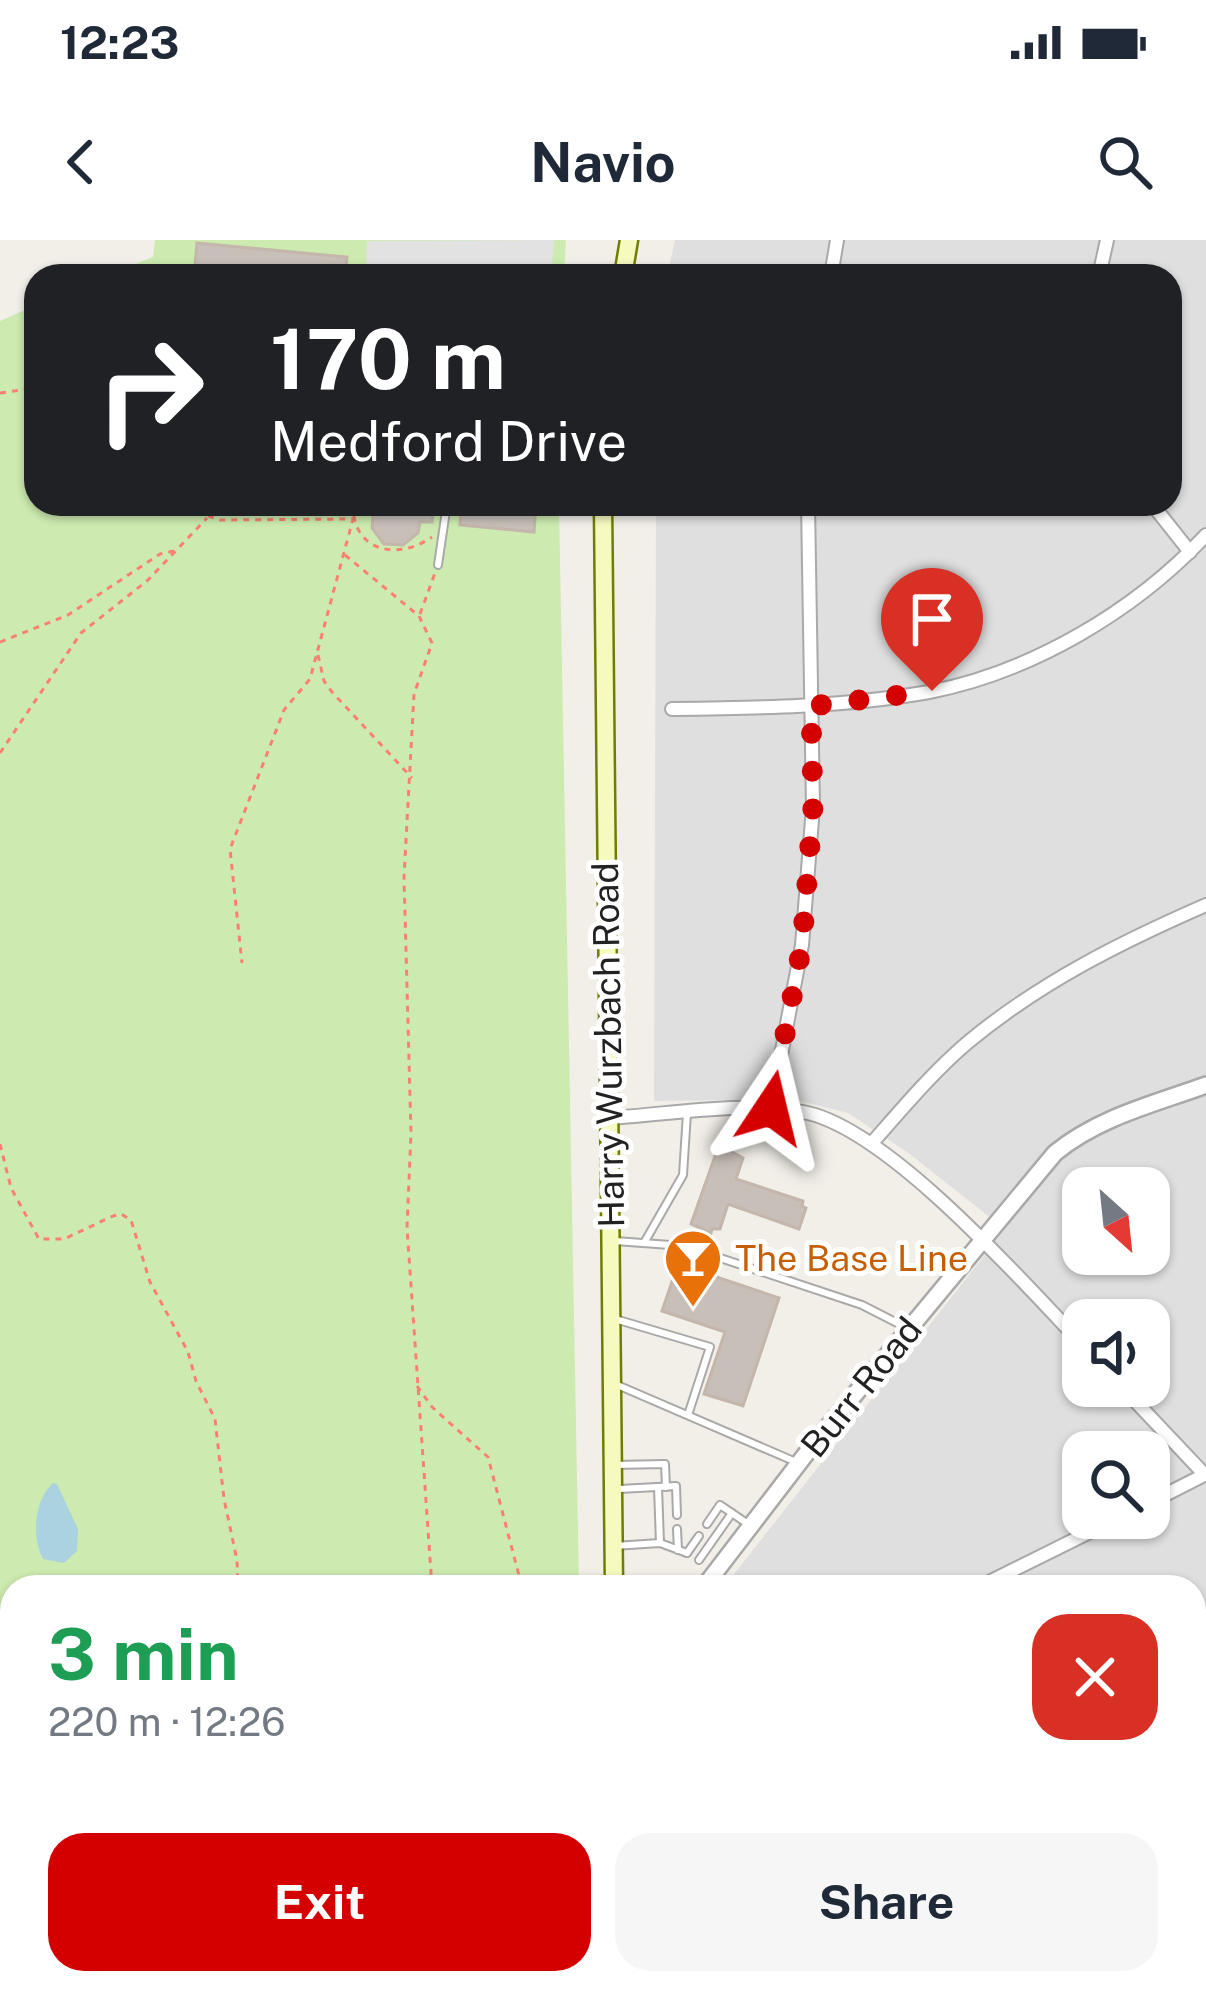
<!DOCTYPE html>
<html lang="en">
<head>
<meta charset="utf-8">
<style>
  body { margin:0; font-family:"Public Sans",sans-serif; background:#f6f6f7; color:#1f2937; height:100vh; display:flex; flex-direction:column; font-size:45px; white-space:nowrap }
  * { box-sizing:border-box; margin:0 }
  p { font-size:39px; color:#747a83 }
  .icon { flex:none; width:66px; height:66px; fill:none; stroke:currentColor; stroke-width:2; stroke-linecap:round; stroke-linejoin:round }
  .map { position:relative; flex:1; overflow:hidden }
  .side { position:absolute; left:0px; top:1335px; width:1206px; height:420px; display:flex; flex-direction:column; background:#fff; border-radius:36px 36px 0 0; box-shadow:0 3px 9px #0004 }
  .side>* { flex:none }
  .banner { position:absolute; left:24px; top:24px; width:1158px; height:252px; border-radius:36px; box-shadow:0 3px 9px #0004; background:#202124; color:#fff; overflow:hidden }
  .needle { width:78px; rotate:153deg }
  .tools { position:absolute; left:1062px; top:927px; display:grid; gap:24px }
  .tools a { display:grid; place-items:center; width:108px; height:108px; border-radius:24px; background:#fff; box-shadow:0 3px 9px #0004; font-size:60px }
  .pin { position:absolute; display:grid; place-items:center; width:102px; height:102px; color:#fff; margin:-123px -51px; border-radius:50% 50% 50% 0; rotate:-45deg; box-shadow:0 0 12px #0007 }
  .pin .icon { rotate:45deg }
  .me { position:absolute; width:132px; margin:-66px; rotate:10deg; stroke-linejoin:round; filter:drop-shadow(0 0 9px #0008) }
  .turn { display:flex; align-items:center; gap:42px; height:252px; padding:0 48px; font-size:54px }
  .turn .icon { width:156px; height:156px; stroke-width:2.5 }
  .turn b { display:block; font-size:84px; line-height:102px }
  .round { display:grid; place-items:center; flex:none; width:126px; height:126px; border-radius:36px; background:#f6f6f7 }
  .overview { display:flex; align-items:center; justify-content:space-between; height:204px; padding:0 48px }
  h1 { font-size:72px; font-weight:700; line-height:90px; color:#1e9e55 }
  .action { display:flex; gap:24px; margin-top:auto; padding:24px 48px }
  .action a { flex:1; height:138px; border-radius:36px; background:#d40000; color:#fff; font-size:48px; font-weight:700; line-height:138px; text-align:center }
  .action a+a { background:#f6f6f7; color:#1f2937 }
  .status { display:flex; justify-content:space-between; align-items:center; height:84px; padding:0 60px; background:#fff; direction:ltr }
  .status svg { height:33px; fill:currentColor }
  header { display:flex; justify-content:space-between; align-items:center; height:156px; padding:0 48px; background:#fff; font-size:54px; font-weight:700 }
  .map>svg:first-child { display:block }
  .residential { fill:#e0dfdf; fill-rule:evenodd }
  .grass { fill:#cdebb0 }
  .parking { fill:#e2e2e2 }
  .water { fill:#aad3df }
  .building { fill:#c7bfb8; stroke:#c4b6ab; stroke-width:3 }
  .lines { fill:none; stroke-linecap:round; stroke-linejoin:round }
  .service-casing { stroke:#a9a9a9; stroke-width:10 }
  .minor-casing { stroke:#a9a9a9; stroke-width:16 }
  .tertiary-casing { stroke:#a9a9a9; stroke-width:20 }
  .secondary-casing { stroke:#707d05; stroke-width:21 }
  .path { stroke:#fa8072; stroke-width:3; stroke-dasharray:6 6; stroke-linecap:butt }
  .service { stroke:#fff; stroke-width:6 }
  .minor { stroke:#fff; stroke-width:12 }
  .tertiary { stroke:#fff; stroke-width:15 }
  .secondary { stroke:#f7fabf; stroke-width:16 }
  .route { stroke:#d40000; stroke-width:21; stroke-dasharray:0 37.8 }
  .labels { text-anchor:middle; stroke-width:10; stroke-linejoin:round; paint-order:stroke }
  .street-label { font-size:36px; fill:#222; stroke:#fff }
  .food-label { font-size:36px; fill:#c56008; stroke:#fff; text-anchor:start }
</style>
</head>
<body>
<div class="status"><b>12:23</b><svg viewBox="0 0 49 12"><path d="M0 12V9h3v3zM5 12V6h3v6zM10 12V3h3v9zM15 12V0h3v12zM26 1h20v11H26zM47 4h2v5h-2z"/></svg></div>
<header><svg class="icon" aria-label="back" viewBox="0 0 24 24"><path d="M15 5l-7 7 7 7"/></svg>Navio<svg class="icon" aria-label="search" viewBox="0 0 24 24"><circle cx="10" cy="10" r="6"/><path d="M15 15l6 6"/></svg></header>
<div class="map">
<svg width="1206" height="1755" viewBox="0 0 1206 1755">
  <rect width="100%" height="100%" fill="#f2efe9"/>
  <path class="residential" d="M 675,0 L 1206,0 L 1206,1755 L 666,1755 L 664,1743 L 1194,1743 L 1194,1347 L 724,1347 L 1005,989 L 907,912 L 848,873 L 792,859 L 654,861 L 656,264 L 1170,264 L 1170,36 L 667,36 ZM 1083,948 L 1149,948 L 1149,1014 L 1083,1014 ZM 1083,1080 L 1149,1080 L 1149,1146 L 1083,1146 ZM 1083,1212 L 1149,1212 L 1149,1278 L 1083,1278 Z"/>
  <g class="grass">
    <polygon points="155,0 566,0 564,36 105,36 153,17"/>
    <polygon points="36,65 36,264 559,264 579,1347 12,1347 12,1743 588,1743 588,1755 0,1755 0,81"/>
  </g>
  <polygon class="parking" points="554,0 551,36 366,36 367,1"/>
  <path class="water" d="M 53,1243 L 57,1244 L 78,1289 L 77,1311 L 64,1323 L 43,1319 C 31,1297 34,1260 53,1243 Z"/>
  <g class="building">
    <polygon points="197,3 347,17 345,36 194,36"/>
    <polygon points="374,264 434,264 432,282 420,282 418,293 403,305 384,304 372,288"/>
    <polygon points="462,264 536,264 534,292 460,285"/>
    <polygon points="719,905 743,918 736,939 803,961 802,966 806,968 799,989 728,964 720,989 712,989 711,993 691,984"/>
    <polygon points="678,1024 779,1058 743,1166 704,1154 725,1092 662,1071"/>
  </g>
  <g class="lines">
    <defs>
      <g id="service">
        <polyline points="438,325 447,264"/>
        <polyline points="615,1001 684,1006 862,1065 905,1087"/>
        <polyline points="644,1003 683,935 687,873"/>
        <polyline points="615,1079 710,1107 688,1175"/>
        <polyline points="615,1144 796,1222"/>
        <polyline points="614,1225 665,1224 666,1247"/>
        <polyline points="658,1247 660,1303"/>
        <polyline points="619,1249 676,1246 677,1275"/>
        <polyline points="707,1284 720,1265 748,1284"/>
        <polyline points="677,1289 678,1310"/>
        <polyline points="614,1306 660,1303 687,1313"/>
        <polyline points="687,1313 699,1296"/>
        <polyline points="699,1320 732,1273"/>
      </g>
      <g id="minor">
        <polyline points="831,36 837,0"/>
        <polyline points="1099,36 1107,0"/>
        <polyline points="1152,264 1190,312"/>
        <path d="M 672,469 C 758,468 844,467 929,452 C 1032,432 1135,371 1206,295"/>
        <polyline points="771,868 802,705 813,567 808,264"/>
        <path d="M 610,878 C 672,874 742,861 803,872 C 887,887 1023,1042 1083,1105"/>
        <path d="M 872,903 C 902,869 932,833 967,803 C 1039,743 1121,702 1206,665"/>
        <polyline points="1121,1146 1205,1235"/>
        <polyline points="1149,1263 1206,1234"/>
        <polyline points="979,1347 1118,1278"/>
        <polyline points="1194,1638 1206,1631"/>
        <polyline points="962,1755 986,1743"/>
      </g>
      <path id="tertiary" d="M 704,1347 L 812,1206 L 1055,913 C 1099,877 1154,864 1206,845"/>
      <g id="secondary">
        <polyline points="623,36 629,0"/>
        <polyline points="603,264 614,1347"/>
        <polyline points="631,1743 631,1755"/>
      </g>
    </defs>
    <use href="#service" class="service-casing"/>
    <use href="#minor" class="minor-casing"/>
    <use href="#tertiary" class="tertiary-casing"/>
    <use href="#secondary" class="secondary-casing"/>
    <g class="path">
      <polyline points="0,153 36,148"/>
      <polyline points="174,264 220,280 353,279 310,439 284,470 230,609 242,723"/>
      <path d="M 353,264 C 352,312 398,321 432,297"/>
      <polyline points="345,315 419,376 432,403 414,454 404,637 411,893 407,988 432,1347"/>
      <polyline points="420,374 435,333"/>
      <polyline points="0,402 68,375 160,314 174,311"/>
      <polyline points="318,415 324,441 332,452 412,538"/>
      <polyline points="0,513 81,393 148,340 207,278"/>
      <polyline points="0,904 11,948 39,999 64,999 113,976 121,974 131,980 150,1042 188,1112 196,1141 215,1179 224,1259 237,1320 238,1347"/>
      <polyline points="417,1146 432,1167 488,1217 522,1347"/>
      <polyline points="0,1661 12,1655"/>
      <polyline points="320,1755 332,1743"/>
      <polyline points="480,1755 480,1743"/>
    </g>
    <use href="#service" class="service"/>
    <use href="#minor" class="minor"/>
    <use href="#tertiary" class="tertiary"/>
    <use href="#secondary" class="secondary"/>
  </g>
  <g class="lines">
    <polyline class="route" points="771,868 802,705 813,567 811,466 932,451"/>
  </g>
  <defs>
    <symbol id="bar-pin" viewBox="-11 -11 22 30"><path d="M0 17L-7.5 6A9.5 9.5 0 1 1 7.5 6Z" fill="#e8710a" stroke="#fff"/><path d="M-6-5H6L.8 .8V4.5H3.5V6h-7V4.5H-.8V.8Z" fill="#fff"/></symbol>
  </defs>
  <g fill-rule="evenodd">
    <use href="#bar-pin" x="660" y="985" width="66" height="90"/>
  </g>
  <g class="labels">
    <g class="street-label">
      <text transform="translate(608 805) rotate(-91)" y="13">Harry Wurzbach Road</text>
      <text transform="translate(861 1147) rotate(-51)" y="13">Burr Road</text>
    </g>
    <g class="food-label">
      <text x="735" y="1031">The Base Line</text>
    </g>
  </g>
</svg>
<div class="tools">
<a><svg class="needle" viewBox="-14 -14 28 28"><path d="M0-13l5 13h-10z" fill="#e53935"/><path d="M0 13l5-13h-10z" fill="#747a83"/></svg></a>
<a><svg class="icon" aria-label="sound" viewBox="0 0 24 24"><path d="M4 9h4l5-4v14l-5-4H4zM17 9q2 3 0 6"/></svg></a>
<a><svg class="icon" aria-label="search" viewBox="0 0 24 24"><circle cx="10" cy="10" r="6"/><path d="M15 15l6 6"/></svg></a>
</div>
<div class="pin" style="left:932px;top:451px;background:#d93025"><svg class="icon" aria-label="arrive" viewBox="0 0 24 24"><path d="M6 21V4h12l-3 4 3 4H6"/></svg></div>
<svg class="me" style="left:771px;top:868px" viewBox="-20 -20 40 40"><path d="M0-17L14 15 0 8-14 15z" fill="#d40000" stroke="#fff" stroke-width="4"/></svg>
<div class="banner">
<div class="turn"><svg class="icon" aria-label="right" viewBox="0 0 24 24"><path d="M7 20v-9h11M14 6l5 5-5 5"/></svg><div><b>170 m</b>Medford Drive</div></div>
</div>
<section class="side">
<div class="overview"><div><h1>3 min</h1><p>220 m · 12:26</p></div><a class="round" style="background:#d93025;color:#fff"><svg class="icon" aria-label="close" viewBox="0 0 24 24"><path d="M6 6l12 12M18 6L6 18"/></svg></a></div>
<div class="action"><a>Exit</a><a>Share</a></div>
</section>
</div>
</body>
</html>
